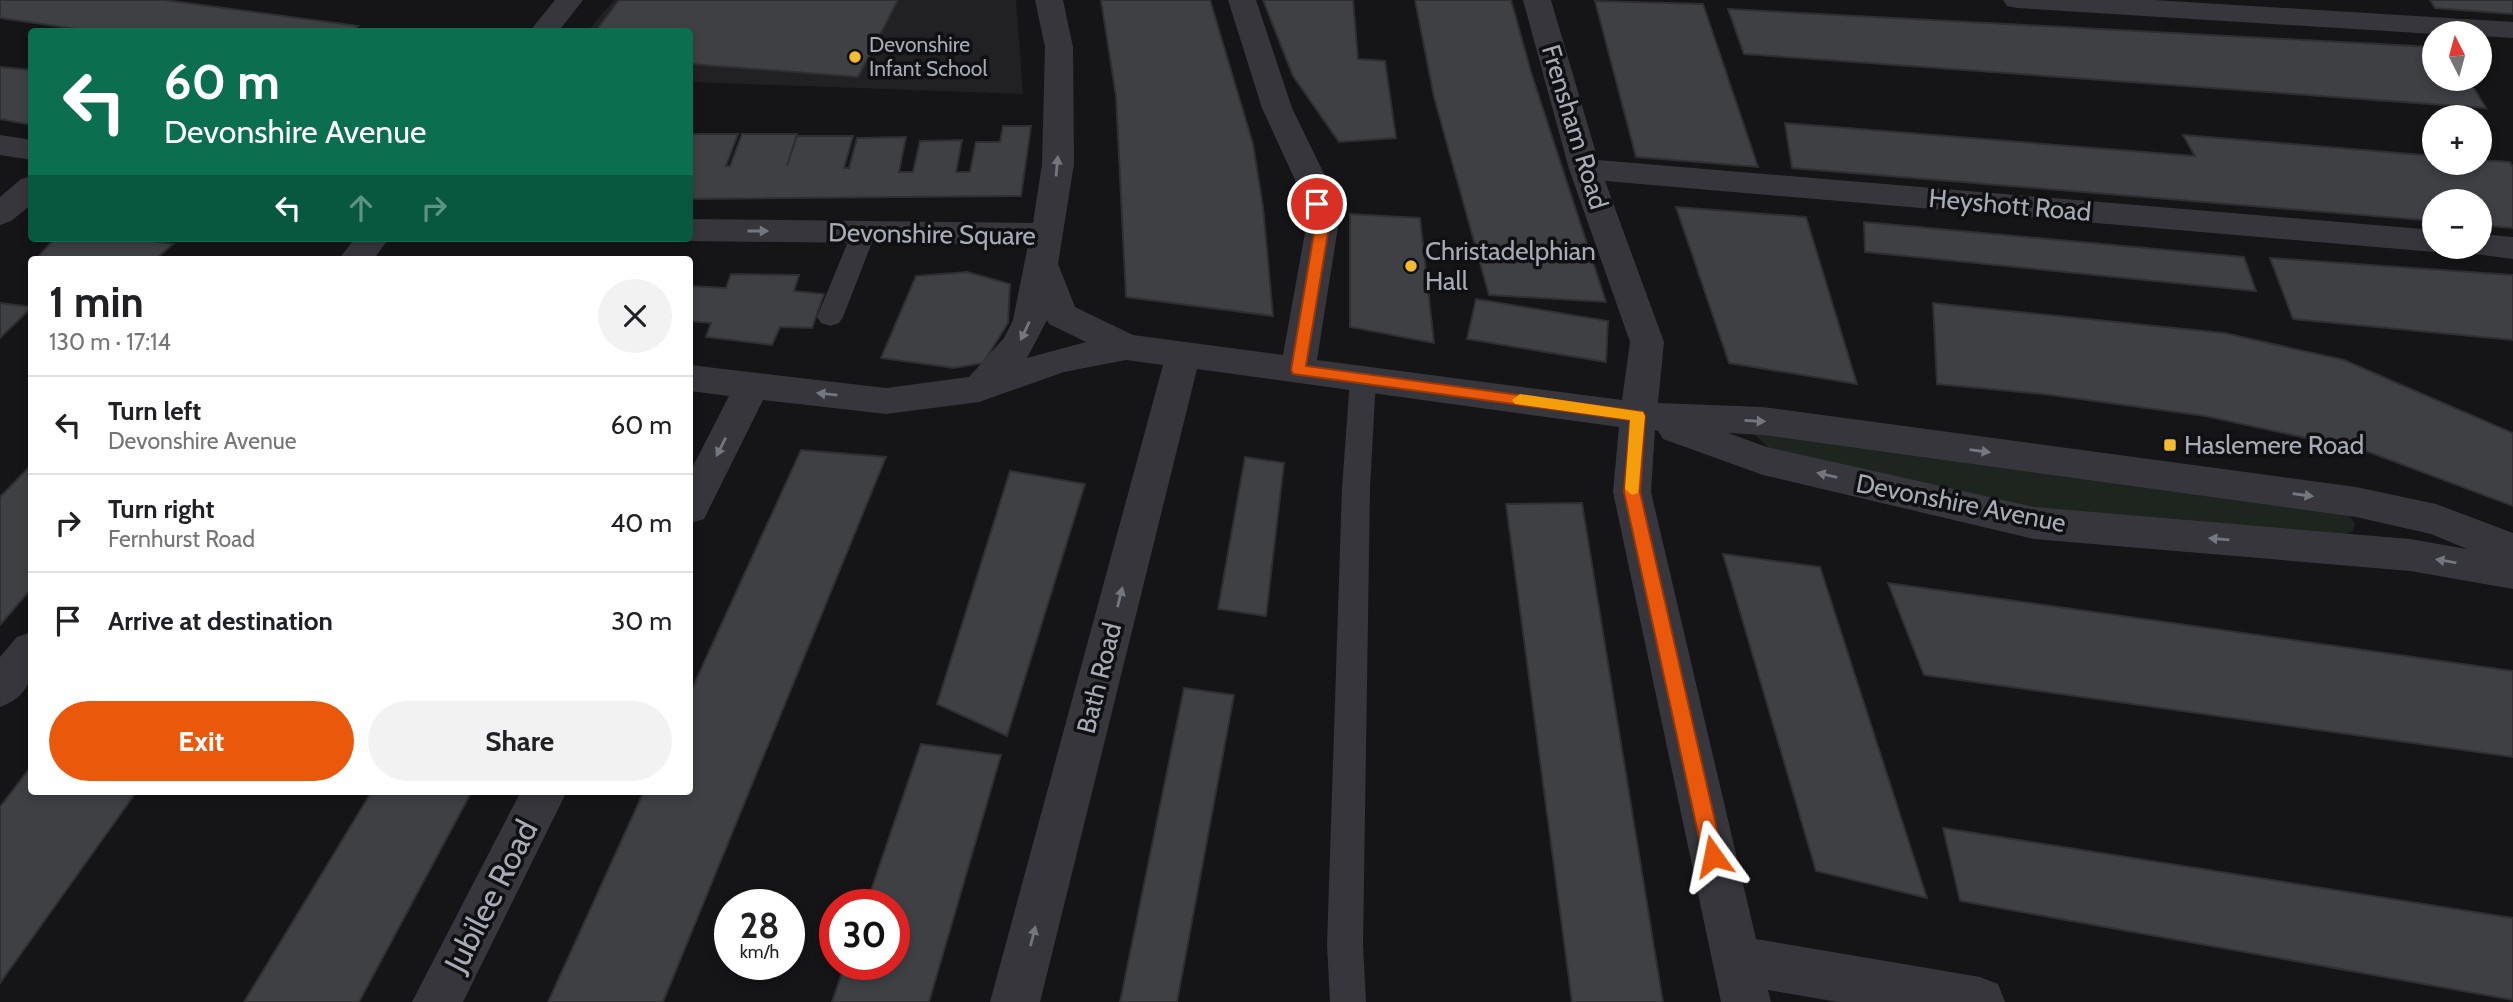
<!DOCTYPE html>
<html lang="en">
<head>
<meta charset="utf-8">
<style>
  body { margin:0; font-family:Cabin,sans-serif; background:#f2f2f2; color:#202124; height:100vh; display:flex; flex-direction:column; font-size:26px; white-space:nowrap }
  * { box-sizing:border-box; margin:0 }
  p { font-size:23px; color:#757577 }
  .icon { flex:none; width:38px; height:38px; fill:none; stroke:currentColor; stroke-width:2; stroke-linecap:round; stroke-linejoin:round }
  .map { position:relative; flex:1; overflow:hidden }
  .drawer { position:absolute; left:28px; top:256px; width:665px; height:539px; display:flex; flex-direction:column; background:#fff; border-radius:7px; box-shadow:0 4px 10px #0003 }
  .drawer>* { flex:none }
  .hud { position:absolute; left:28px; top:28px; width:665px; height:214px; border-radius:7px; box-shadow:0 4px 10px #0003; background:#0b6e4f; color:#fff; overflow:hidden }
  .needle { width:46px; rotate:354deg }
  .controls { position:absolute; left:2422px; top:21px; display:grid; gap:14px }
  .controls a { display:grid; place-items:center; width:70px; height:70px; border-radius:50%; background:#fff; box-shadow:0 4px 10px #0003; font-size:35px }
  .speed { position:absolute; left:714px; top:889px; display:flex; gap:14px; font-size:35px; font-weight:700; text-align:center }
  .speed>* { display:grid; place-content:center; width:91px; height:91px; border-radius:50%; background:#fff; box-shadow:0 4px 10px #0003; line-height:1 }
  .speed small { font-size:18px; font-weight:400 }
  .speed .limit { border:10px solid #d22; background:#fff; color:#111 }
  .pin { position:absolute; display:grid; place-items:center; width:60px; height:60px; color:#fff; margin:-30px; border:4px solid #fff; border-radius:50%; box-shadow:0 2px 7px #0007 }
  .me { position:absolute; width:77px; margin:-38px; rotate:348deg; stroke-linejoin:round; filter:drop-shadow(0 0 5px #0008) }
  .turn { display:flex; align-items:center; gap:24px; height:147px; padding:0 21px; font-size:32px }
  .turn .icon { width:91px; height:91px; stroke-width:2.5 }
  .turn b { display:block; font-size:49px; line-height:60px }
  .lanes { display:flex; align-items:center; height:66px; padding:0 21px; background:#0003; justify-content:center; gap:35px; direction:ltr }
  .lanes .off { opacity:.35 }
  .round { display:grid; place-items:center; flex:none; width:74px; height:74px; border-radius:37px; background:#f2f2f2 }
  .summary { display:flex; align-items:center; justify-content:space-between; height:119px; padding:0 21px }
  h1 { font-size:42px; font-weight:700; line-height:52px }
  .button { display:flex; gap:14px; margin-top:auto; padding:14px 21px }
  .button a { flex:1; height:80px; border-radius:42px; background:#ea580c; color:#fff; font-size:28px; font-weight:700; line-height:80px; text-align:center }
  .button a+a { background:#f2f2f2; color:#202124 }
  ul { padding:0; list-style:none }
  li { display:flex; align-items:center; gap:21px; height:98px; padding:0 21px; border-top:2px solid #e0e0e0 }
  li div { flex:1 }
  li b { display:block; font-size:26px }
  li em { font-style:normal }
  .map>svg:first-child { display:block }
  .built { fill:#212124 }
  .green { fill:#1d251e }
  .building { fill:#3f4044; stroke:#2f2f33; stroke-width:2 }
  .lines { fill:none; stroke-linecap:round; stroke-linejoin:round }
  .service { fill:#36363c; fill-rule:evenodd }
  .minor { fill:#36363c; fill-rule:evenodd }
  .oneway { fill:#747680 }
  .route { fill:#ea580c; stroke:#983908; stroke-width:2 }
  .slow { fill:#f59e0b }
  .poi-dot { fill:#f4bb30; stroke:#101012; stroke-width:2.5 }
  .labels { text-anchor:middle; stroke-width:7; stroke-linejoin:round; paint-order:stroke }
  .far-poi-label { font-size:21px; fill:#a6abb7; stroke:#101012; text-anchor:start }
  .street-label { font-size:26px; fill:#a6abb7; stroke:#101012 }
  .poi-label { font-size:26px; fill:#a6abb7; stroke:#101012; text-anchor:start }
  .near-street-label { font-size:32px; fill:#a6abb7; stroke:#101012 }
</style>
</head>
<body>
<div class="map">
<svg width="2513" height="1002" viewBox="0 0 2513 1002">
  <rect width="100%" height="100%" fill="#151517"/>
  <polygon class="built" points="614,0 1016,0 1023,94 690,82 690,32 587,32"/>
  <polygon class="green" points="1759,431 2346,512 2355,523 2353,531 2342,536 2028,510 1772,451 1754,434"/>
  <g class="building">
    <polygon points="0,0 164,0 358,26 352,32 97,32 0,18"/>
    <polygon points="619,0 898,0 858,77 690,64 690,32 595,32"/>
    <polygon points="1101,0 1210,0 1253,144 1263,207 1273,316 1126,297 1116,96"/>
    <polygon points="1263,0 1353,0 1358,59 1385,61 1396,138 1339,142 1293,76"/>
    <polygon points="1415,0 1511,0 1531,72 1606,302 1489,295 1434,97"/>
    <polygon points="2430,0 2513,0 2513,14 2435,8"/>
    <polygon points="1595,1 1703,4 1758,167 1636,157"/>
    <polygon points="1728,9 2434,47 2434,79 2468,79 2486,108 1744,54"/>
    <polygon points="0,67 32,70 32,125 0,119"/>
    <polygon points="1785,123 2195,156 2183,135 2434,156 2434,163 2480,163 2480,160 2510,162 2513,167 2513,228 2480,225 2480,201 2434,201 2434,221 1792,168"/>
    <polygon points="1003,126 1031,126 1021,196 690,199 690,134 738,134 726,166 730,166 742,134 797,134 787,166 797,136 853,136 844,168 849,168 857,138 906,137 899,172 913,172 920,141 962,140 956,172 970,172 976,142 1000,142"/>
    <polygon points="1676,207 1806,217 1857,384 1729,363"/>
    <polygon points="1350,214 1420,218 1434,343 1350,327"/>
    <polygon points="1864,222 2244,257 2256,291 1865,252"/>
    <polygon points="55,238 130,238 173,244 156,259 36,259"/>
    <polygon points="2270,258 2513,275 2513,340 2293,319"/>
    <polygon points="967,272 1010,284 1008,323 983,363 954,368 881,358 916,276"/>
    <polygon points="731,274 799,275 794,291 824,294 812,328 780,327 772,345 706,337 711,323 690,321 690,286 726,288"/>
    <polygon points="1476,299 1608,321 1606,362 1467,339"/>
    <polygon points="0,303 32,307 0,338"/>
    <polygon points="1933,303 2224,333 2344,360 2513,433 2513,506 2366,451 2205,416 2043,394 1937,384"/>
    <polygon points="801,450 886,457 663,1002 548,1002 644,791 690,791 690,693"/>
    <polygon points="1245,457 1284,463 1266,616 1218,609"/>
    <polygon points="32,464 32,588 0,625 0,497"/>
    <polygon points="1010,471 1085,484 1007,736 937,704"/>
    <polygon points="1582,503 1663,1002 1572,1002 1506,504"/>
    <polygon points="1723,554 1820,567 1927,898 1816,871"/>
    <polygon points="1888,583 2513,671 2513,757 1924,675"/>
    <polygon points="1184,688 1234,695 1177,1002 1120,1002"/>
    <polygon points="921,744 1001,755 929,1002 832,1002 845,964 894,964 894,905 866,905"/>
    <polygon points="32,765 32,791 137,791 0,983 0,807"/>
    <polygon points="372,791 472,791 359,1002 244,1002"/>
    <polygon points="1943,828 2513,918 2513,1000 1960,901"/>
  </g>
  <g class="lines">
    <g class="service">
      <polygon points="864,224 872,226 876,232 843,317 839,323 830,326 821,323 817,317 852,232 856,226"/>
      <polygon points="1363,369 1372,372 1376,379 1370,488 1363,945 1366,1002 1330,1002 1327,945 1342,488 1350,379 1354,372"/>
    </g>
    <g class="minor">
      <polygon points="555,0 583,0 558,32 529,32"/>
      <path d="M 1035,0 L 1063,0 L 1073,47 L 1074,164 L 1058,264 L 1075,307 L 1133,335 L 1283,355 L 1306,227 L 1296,182 L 1262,108 L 1228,0 L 1256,0 L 1292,108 L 1328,182 L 1338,227 L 1317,360 L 1622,400 L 1630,342 L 1569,169 L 1523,0 L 1551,0 L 1598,160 L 2434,230 L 2434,247 L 2447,247 L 2434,252 L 1605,181 L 1664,342 L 1658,403 L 1763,407 L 2356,487 L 2436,504 L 2513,533 L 2513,589 L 2410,571 L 2034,539 L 1763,475 L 1663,439 L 1658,431 L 1655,430 L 1651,492 L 1756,939 L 1980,977 L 1998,984 L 2005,1002 L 1838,1002 L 1768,990 L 1771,1002 L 1721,1002 L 1613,492 L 1619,427 L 1197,369 L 1040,1002 L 990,1002 L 1163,365 L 1126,360 L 1064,372 L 979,402 L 886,414 L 763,400 L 704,519 L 690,523 L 690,472 L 729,396 L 690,391 L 690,365 L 886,388 L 969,377 L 1004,338 L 1013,320 L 1028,245 L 690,241 L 680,238 L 690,238 L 690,219 L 1033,223 L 1042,164 L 1045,47 ZM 1047,320 L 1049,324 L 1086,342 L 1027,358 ZM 1728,433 L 1763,435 L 2356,517 L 2431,534 L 2467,549 L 2410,539 L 2034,507 L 1767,447 Z"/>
      <polygon points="2003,0 2154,0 2513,22 2513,38 2480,36 2480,33 2434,34 2017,8 2007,6"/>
      <polygon points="0,135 32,140 32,160 0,155"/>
      <polygon points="32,176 32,204 11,221 0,225 0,197 21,179"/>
      <polygon points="2480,234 2513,237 2513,259 2468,253 2465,247 2480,247"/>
      <polygon points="355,238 389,238 374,259 339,259"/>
      <path d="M 32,632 C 32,667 38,693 0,707 L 0,657 L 17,637 Z"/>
      <polygon points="521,791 567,791 463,1002 412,1002"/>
    </g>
  </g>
  <defs><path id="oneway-solid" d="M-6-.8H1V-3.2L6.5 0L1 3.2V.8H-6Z" transform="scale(1.75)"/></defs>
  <g class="oneway">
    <use href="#oneway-solid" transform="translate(1057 166) rotate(-85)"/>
    <use href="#oneway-solid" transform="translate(758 231)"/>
    <use href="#oneway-solid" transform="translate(1025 331) rotate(115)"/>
    <use href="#oneway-solid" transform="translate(827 394) rotate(-174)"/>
    <use href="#oneway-solid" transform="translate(1755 421) rotate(3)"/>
    <use href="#oneway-solid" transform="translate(721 447) rotate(117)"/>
    <use href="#oneway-solid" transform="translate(1980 451) rotate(8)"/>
    <use href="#oneway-solid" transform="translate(1827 475) rotate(-167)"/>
    <use href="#oneway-solid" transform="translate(2303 495) rotate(8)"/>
    <use href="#oneway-solid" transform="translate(2219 539) rotate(-175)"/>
    <use href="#oneway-solid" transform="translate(2446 561) rotate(-170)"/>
    <use href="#oneway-solid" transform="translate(1120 597) rotate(-76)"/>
    <use href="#oneway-solid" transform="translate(1033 936) rotate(-76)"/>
  </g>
  <polygon class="route" points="1317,200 1324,204 1329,227 1306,366 1643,412 1645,416 1640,492 1723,856 1720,863 1713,865 1706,863 1703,856 1624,492 1630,420 1293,374 1291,370 1315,227 1310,204"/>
  <polygon class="slow" points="1520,394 1643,412 1645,416 1638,493 1632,495 1625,489 1630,420 1515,404 1512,400"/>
  <g class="poi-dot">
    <circle cx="855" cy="57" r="7"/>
    <circle cx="1411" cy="266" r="7"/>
    <rect x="2163" y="438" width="14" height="14" rx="3.5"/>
  </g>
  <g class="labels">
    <g class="far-poi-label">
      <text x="869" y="52">Devonshire<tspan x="869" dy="24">Infant School</tspan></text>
    </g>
    <g class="street-label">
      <text transform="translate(1575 127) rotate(73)" y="9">Frensham Road</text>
      <text transform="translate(2010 205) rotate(5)" y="9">Heyshott Road</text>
      <text transform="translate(932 234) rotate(1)" y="9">Devonshire Square</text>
      <text transform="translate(1961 503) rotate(11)" y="9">Devonshire Avenue</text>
      <text transform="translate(1099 678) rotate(-76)" y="9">Bath Road</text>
    </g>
    <g class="poi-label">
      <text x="1425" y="260">Christadelphian<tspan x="1425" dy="30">Hall</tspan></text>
      <text x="2184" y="454">Haslemere Road</text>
    </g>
    <g class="near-street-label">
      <text transform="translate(491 896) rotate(-63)" y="11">Jubilee Road</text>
    </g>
  </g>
</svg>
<div class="controls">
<a><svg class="needle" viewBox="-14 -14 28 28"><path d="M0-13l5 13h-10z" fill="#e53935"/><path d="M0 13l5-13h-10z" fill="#757577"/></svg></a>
<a>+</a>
<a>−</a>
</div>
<div class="speed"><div>28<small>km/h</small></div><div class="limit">30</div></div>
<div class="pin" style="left:1317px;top:204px;background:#d93025"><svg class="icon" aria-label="arrive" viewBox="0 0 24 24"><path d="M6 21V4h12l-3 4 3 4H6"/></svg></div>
<svg class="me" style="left:1713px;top:856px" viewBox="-20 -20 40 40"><path d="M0-17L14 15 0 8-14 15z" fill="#ea580c" stroke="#fff" stroke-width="4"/></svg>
<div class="hud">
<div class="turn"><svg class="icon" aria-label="left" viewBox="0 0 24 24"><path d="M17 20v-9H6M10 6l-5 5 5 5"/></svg><div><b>60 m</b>Devonshire Avenue</div></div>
<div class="lanes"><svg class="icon" aria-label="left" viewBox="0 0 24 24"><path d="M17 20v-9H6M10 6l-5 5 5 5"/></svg><svg class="icon off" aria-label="ahead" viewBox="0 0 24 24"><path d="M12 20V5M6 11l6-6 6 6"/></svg><svg class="icon off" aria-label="right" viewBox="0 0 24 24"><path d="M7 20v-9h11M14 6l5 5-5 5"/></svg></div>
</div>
<section class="drawer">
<div class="summary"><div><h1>1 min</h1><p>130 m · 17:14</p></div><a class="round"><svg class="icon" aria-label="close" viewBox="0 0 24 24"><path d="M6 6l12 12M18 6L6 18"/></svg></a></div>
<ul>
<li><svg class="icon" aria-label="left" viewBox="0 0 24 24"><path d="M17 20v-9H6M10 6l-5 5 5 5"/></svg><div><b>Turn left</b><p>Devonshire Avenue</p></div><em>60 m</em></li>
<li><svg class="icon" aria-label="right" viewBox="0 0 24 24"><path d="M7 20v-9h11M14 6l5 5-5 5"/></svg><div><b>Turn right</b><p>Fernhurst Road</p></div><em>40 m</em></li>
<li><svg class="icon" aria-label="arrive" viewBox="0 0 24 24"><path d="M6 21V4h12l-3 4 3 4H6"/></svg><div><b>Arrive at destination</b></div><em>30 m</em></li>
</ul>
<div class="button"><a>Exit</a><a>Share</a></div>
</section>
</div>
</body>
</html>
